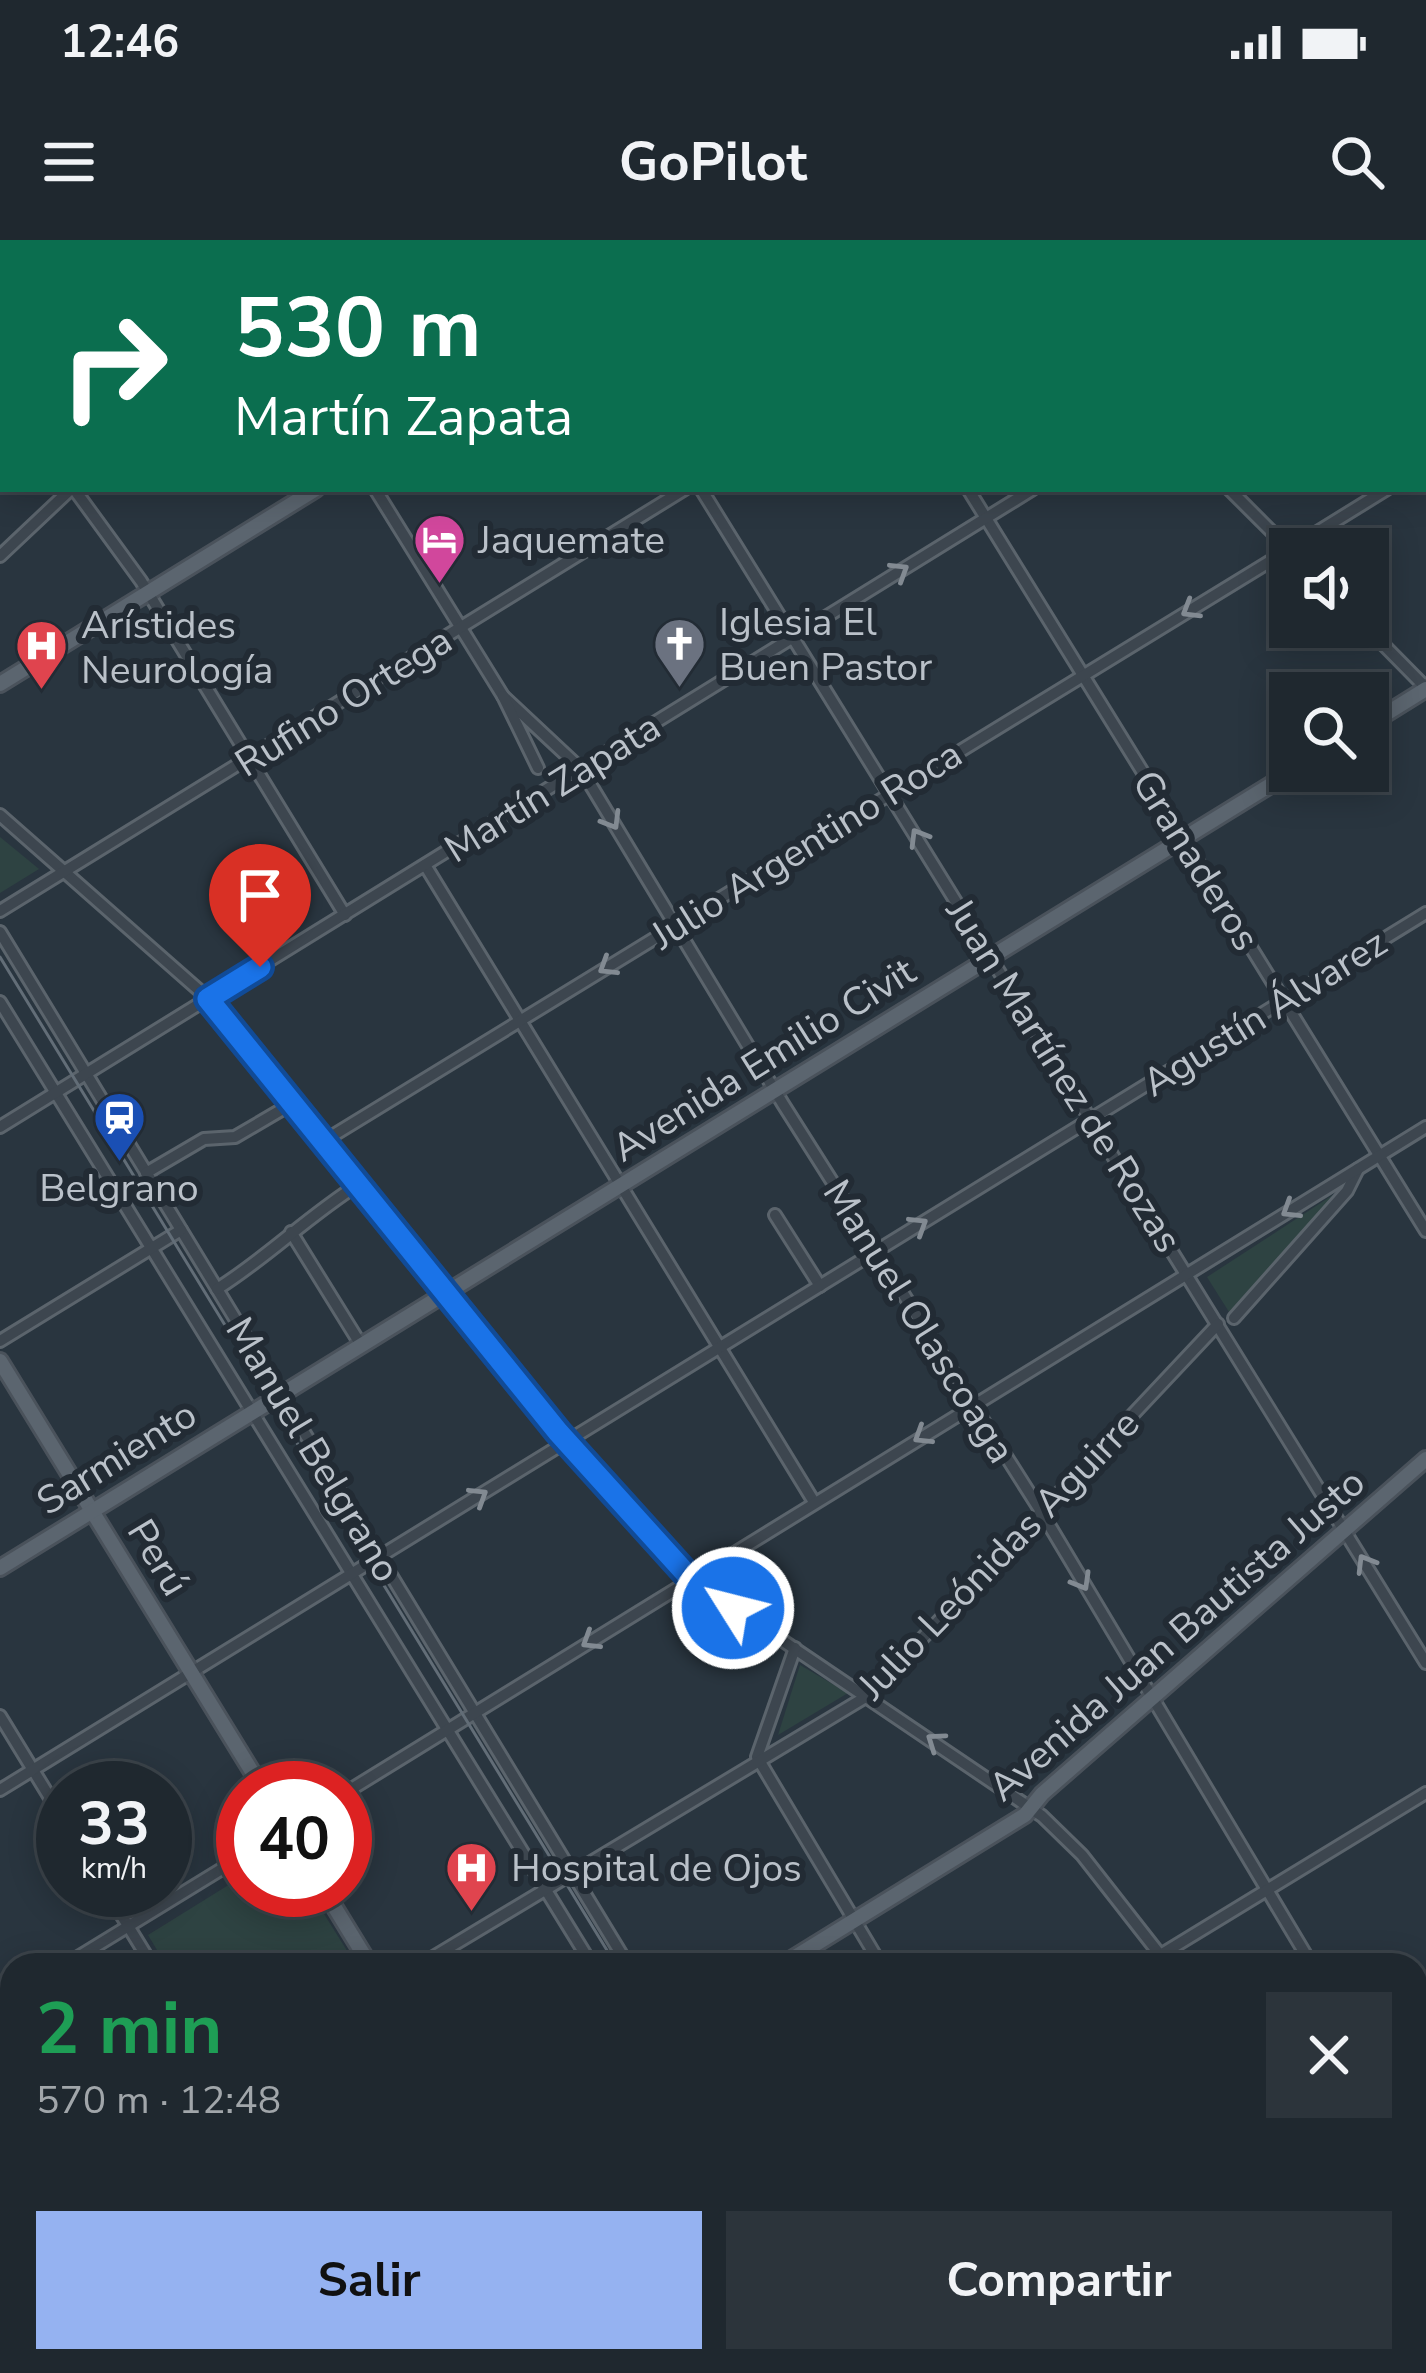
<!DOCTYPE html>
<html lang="es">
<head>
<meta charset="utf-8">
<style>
  body { margin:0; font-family:"Nunito Sans",sans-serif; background:#2c343b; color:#f1f3f6; height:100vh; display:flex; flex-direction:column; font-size:45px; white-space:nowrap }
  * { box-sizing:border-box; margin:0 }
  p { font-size:39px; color:#a1a6aa }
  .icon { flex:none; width:66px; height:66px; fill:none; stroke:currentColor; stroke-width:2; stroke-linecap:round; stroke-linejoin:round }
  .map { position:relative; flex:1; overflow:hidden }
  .side { position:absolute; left:0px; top:1713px; width:1428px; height:420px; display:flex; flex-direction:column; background:#1f282f; border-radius:36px 36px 0 0; box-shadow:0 6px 30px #0003,0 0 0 3px #3c444b }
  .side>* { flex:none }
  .banner { position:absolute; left:0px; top:0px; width:1428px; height:252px; box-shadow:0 6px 30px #0003,0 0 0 3px #3c444b; background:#0b6e4f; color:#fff; overflow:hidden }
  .fabs { position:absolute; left:1269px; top:288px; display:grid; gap:24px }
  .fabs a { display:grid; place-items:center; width:120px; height:120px; border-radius:0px; background:#1f282f; box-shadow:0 6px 30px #0003,0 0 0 3px #3c444b; font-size:60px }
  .speed { position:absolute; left:36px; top:1521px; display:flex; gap:24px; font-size:60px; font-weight:700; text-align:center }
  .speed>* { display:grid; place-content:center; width:156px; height:156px; border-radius:50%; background:#1f282f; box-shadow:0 6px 30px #0003,0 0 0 3px #3c444b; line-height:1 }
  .speed small { font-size:30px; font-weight:400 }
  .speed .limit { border:18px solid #d22; background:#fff; color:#111 }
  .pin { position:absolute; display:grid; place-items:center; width:102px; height:102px; color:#fff; margin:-123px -51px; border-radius:50% 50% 50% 0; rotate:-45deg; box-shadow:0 0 12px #0007 }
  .pin .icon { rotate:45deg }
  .me { position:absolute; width:132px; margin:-66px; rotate:306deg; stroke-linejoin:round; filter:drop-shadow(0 0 9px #0008) }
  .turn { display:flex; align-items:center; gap:42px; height:252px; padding:0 36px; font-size:54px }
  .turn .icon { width:156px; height:156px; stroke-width:2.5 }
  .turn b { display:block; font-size:84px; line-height:102px }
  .round { display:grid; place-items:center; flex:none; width:126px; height:126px; border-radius:0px; background:#2c343b }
  .summary { display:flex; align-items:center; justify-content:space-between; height:204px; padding:0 36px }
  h1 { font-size:72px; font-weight:700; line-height:90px; color:#1e9e55 }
  .primary-button { display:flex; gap:24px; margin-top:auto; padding:24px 36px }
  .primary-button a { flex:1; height:138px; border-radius:0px; background:#95b2f1; color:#111; font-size:48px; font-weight:700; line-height:138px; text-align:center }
  .primary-button a+a { background:#2c343b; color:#f1f3f6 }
  .status { display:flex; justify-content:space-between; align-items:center; height:84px; padding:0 60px; background:#1f282f; direction:ltr }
  .status svg { height:33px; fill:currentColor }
  header { display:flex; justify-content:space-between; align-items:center; height:156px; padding:0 36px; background:#1f282f; font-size:54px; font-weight:700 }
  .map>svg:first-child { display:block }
  .green { fill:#2e4342 }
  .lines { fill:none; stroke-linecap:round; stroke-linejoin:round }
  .minor-casing { stroke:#5b646c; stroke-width:16 }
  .major-casing { stroke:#4a525b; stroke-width:20 }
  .minor { stroke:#3d464f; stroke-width:10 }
  .major { stroke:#5b656f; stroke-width:14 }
  .tram { stroke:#626d77; stroke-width:3 }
  .oneway { stroke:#828a92 }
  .route-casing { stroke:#114b97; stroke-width:30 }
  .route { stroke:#1a73e8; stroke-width:21 }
  .labels { text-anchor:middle; stroke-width:12; stroke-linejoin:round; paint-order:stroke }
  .poi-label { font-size:39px; fill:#bac1c9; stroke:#222b34; text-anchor:start }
  .street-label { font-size:39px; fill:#bac1c9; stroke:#222b34 }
</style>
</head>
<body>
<div class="status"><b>12:46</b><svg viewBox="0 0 49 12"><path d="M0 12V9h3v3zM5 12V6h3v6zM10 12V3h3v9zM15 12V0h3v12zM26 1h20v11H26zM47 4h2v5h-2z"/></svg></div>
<header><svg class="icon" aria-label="menu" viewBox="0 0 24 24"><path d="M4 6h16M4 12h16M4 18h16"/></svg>GoPilot<svg class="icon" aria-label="search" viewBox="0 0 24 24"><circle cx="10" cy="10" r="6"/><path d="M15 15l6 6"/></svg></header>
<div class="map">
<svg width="1426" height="2133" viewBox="0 0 1426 2133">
  <rect width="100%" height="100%" fill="#29353f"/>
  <g class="green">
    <polygon points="0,597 39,629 0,653"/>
    <polygon points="1339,951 1229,1072 1207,1037"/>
    <polygon points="800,1425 848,1453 778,1495"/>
    <polygon points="243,1636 243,1650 309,1650 356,1725 166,1725 148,1695"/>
  </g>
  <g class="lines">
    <defs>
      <g id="minor">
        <polyline points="221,0 223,3"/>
        <polyline points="548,0 550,3"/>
        <polyline points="811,0 813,3"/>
        <polyline points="979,0 982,3"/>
        <polyline points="1227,0 1229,3"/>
        <polyline points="350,3 355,0"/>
        <polyline points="828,3 830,0"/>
        <polyline points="1083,3 1088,0"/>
        <polyline points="1425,7 1426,6"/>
        <polyline points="0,153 3,157"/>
        <polyline points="1425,225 1426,224"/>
        <polyline points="74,249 141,341 345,675"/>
        <polyline points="375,249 503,456 581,529 783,864 1042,1273 1312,1725"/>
        <polyline points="701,249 1426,1423"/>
        <polyline points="968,249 1426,991"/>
        <polyline points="1229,249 1290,310"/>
        <polyline points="1290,309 1387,249"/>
        <polyline points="0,316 71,249"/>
        <polyline points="1366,387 1426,448"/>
        <polyline points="503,456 538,528"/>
        <polyline points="0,575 201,752 558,1192 690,1338 1042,1576 1082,1615 1168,1725"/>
        <polyline points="425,625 814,1262"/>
        <polyline points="0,671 685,249"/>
        <polyline points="0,692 628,1725"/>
        <polyline points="0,762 592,1725"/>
        <polyline points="0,887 1033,249"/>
        <polyline points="324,901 1290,309"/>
        <polyline points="146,933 204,899 235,897 293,863"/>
        <polyline points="775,975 820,1046"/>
        <polyline points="291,992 361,1105"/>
        <path d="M 217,1049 C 268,1017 308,976 359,944"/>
        <polyline points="1234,1078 1347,951 1358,929"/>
        <polyline points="0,1101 181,990"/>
        <polyline points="795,1408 757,1517 881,1725"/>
        <polyline points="0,1476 63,1579"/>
        <polyline points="0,1550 1426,673"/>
        <polyline points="345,1553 1426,887"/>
        <polyline points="106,1650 152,1725"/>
        <polyline points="65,1725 243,1616"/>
        <polyline points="420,1725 869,1455 1218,1084"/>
        <polyline points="1144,1725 1426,1553"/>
        <polyline points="0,1765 12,1758"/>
        <polyline points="1416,1784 1426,1778"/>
        <polyline points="0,1828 12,1848"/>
        <polyline points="1416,1892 1426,1908"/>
        <polyline points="0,1983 12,1976"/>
        <polyline points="1416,2045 1426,2038"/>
        <polyline points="1416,2106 1426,2130"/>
        <polyline points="179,2121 186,2133"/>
        <polyline points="393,2121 401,2133"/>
        <polyline points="796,2121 803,2133"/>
        <polyline points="487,2133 506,2121"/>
        <polyline points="851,2133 871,2121"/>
      </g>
      <g id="major">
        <polyline points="716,3 721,0"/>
        <polyline points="0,444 316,249"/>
        <polyline points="1368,485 1426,449"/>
        <polyline points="0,1121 262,1548"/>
        <polyline points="0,1328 1293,531"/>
        <polyline points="324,1650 370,1725"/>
        <polyline points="782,1725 1025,1575 1042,1554 1426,1219"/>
        <polyline points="618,2121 625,2133"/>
        <polyline points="119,2133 138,2121"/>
      </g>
    </defs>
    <use href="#minor" class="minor-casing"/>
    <use href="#major" class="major-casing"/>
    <use href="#minor" class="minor"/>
    <use href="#major" class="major"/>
    <g class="tram">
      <polyline points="0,717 616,1725"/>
      <polyline points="852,2121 860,2133"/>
    </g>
  </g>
  <defs><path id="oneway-chevron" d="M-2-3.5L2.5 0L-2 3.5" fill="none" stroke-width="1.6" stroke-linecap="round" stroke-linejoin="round" transform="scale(3)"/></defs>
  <g class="oneway">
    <use href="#oneway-chevron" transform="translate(900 331) rotate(-32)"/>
    <use href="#oneway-chevron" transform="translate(1190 370) rotate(149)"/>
    <use href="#oneway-chevron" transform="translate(612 581) rotate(59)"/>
    <use href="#oneway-chevron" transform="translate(918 597) rotate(-121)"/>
    <use href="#oneway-chevron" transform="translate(607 727) rotate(148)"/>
    <use href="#oneway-chevron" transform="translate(1290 970) rotate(148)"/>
    <use href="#oneway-chevron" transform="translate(919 985) rotate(-32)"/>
    <use href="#oneway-chevron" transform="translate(922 1196) rotate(148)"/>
    <use href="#oneway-chevron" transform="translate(479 1256) rotate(-32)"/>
    <use href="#oneway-chevron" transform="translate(1365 1323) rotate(-121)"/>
    <use href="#oneway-chevron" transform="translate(1082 1342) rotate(60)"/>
    <use href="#oneway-chevron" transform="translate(590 1401) rotate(148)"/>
    <use href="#oneway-chevron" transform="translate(935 1501) rotate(-145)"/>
  </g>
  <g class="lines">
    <defs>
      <polyline id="route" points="260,727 208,759 558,1192 690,1338 733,1368"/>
    </defs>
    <use href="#route" class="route-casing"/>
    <use href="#route" class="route"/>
  </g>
  <defs>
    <symbol id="hotel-pin" viewBox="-11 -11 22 30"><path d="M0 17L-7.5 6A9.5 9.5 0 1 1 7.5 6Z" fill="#d1479c" stroke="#222b34"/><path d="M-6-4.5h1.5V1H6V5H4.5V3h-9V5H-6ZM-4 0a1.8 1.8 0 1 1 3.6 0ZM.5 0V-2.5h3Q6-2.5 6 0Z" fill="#fff"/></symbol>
    <symbol id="church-pin" viewBox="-11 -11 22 30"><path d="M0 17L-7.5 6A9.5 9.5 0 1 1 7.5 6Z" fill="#6b7280" stroke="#222b34"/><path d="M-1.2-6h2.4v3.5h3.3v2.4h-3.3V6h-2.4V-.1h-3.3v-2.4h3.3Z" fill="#fff"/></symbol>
    <symbol id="hospital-pin" viewBox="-11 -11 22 30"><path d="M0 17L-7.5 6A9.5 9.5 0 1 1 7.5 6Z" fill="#e0444e" stroke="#222b34"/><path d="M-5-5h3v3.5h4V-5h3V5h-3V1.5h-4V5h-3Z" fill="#fff"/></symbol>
    <symbol id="station-pin" viewBox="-11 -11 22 30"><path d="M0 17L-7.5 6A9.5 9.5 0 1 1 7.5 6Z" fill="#1a4fb4" stroke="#222b34"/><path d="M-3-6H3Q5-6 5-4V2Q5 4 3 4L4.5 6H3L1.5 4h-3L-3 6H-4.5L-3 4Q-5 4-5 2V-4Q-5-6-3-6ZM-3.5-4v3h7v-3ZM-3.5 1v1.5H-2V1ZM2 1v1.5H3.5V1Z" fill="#fff"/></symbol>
  </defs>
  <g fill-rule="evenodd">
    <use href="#hotel-pin" x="410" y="270" width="59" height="81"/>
    <use href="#church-pin" x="650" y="374" width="59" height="81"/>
    <use href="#hospital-pin" x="12" y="376" width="59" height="81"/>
    <use href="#station-pin" x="90" y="848" width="59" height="81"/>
    <use href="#hospital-pin" x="442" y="1598" width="59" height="81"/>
  </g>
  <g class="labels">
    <g class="poi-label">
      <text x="478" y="313">Jaquemate</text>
      <text x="719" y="395">Iglesia El<tspan x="719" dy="45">Buen Pastor</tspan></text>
      <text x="81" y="398">Arístides<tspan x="81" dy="45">Neurología</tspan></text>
      <text x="119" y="961" text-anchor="middle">Belgrano</text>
      <text x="511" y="1641">Hospital de Ojos</text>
    </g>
    <g class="street-label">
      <text transform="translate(343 461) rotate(-32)" y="14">Rufino Ortega</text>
      <text transform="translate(552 547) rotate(-32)" y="14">Martín Zapata</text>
      <text transform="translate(806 604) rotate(-32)" y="14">Julio Argentino Roca</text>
      <text transform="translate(1197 620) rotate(58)" y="14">Granaderos</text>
      <text transform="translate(1264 772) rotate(-32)" y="14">Agustín Álvarez</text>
      <text transform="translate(763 819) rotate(-32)" y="14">Avenida Emilio Civit</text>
      <text transform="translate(1065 835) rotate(58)" y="14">Juan Martínez de Rozas</text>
      <text transform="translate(920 1081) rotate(58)" y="14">Manuel Olascoaga</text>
      <text transform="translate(314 1209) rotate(59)" y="14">Manuel Belgrano</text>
      <text transform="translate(116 1217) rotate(-32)" y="14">Sarmiento</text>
      <text transform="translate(998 1314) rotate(-46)" y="14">Julio Leónidas Aguirre</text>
      <text transform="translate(159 1317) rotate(59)" y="14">Perú</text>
      <text transform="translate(1176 1394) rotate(-41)" y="14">Avenida Juan Bautista Justo</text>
    </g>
  </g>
</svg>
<div class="fabs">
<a><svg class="icon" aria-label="sound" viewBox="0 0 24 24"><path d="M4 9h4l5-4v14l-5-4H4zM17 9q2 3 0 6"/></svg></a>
<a><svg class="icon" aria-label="search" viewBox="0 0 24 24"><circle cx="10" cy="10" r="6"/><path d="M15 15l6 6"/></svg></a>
</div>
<div class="speed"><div>33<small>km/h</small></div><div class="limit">40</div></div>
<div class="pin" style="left:260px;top:727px;background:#d93025"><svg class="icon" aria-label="arrive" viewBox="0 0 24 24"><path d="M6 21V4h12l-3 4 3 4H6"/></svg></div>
<svg class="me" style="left:733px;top:1368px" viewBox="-20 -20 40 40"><circle r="17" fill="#1a73e8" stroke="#fff" stroke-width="3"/><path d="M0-11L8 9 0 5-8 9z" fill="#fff"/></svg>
<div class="banner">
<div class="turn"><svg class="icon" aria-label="right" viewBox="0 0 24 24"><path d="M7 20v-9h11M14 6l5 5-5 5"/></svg><div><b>530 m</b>Martín Zapata</div></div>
</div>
<section class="side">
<div class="summary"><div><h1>2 min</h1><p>570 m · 12:48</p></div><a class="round"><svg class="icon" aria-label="close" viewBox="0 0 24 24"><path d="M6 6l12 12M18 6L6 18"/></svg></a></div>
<div class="primary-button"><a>Salir</a><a>Compartir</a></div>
</section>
</div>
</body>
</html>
